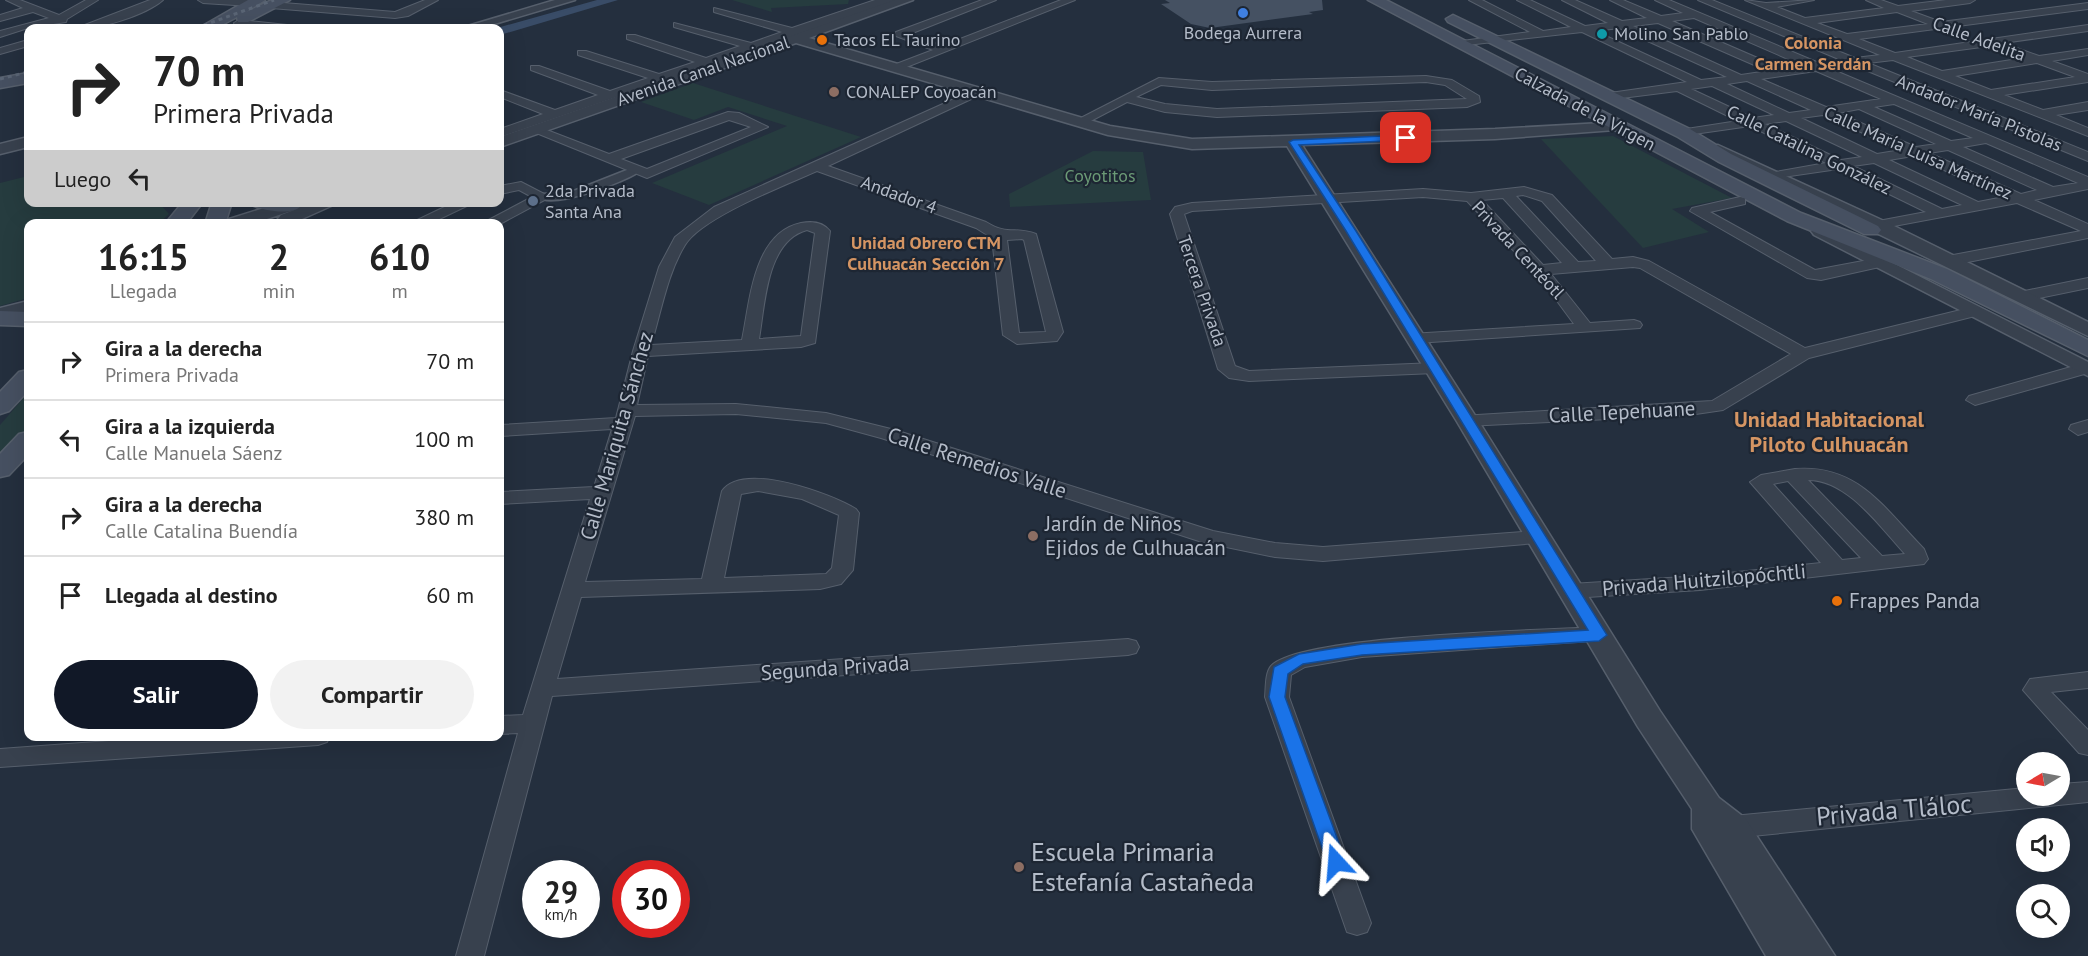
<!DOCTYPE html>
<html lang="es">
<head>
<meta charset="utf-8">
<style>
  body { margin:0; font-family:"PT Sans",sans-serif; background:#f2f2f2; color:#222; height:100vh; display:flex; flex-direction:column; font-size:22px; white-space:nowrap }
  * { box-sizing:border-box; margin:0 }
  p { font-size:20px; color:#767676 }
  .icon { flex:none; width:33px; height:33px; fill:none; stroke:currentColor; stroke-width:2; stroke-linecap:round; stroke-linejoin:round }
  .map { position:relative; flex:1; overflow:hidden }
  .sheet { position:absolute; left:24px; top:219px; width:480px; height:522px; display:flex; flex-direction:column; background:#fff; border-radius:12px; box-shadow:0 6px 24px #0002 }
  .sheet>* { flex:none }
  .banner { position:absolute; left:24px; top:24px; width:480px; height:183px; border-radius:12px; box-shadow:0 6px 24px #0002; background:#fff; color:#222; overflow:hidden }
  .needle { width:39px; rotate:260deg }
  .buttons { position:absolute; left:2016px; top:752px; display:grid; gap:12px }
  .buttons a { display:grid; place-items:center; width:54px; height:54px; border-radius:50%; background:#fff; box-shadow:0 6px 24px #0002; font-size:30px }
  .speed { position:absolute; left:522px; top:860px; display:flex; gap:12px; font-size:30px; font-weight:700; text-align:center }
  .speed>* { display:grid; place-content:center; width:78px; height:78px; border-radius:50%; background:#fff; box-shadow:0 6px 24px #0002; line-height:1 }
  .speed small { font-size:15px; font-weight:400 }
  .speed .limit { border:9px solid #d22; background:#fff; color:#111 }
  .pin { position:absolute; display:grid; place-items:center; width:51px; height:51px; color:#fff; margin:-26px; border-radius:12px; box-shadow:0 3px 9px #0006 }
  .me { position:absolute; width:66px; margin:-33px; rotate:341deg; stroke-linejoin:round; filter:drop-shadow(0 0 4px #0008) }
  .turn { display:flex; align-items:center; gap:21px; height:126px; padding:0 30px; font-size:27px }
  .turn .icon { width:78px; height:78px; stroke-width:2.5 }
  .turn b { display:block; font-size:42px; line-height:51px }
  .then { display:flex; align-items:center; height:57px; padding:0 30px; background:#0003; gap:12px; font-size:22px }
  .eta { display:flex; justify-content:space-evenly; align-items:center; height:102px; text-align:center }
  .eta b { font-size:36px; font-weight:700; line-height:42px }
  .cta { display:flex; gap:12px; margin-top:auto; padding:12px 30px }
  .cta a { flex:1; height:69px; border-radius:36px; background:#111827; color:#fff; font-size:24px; font-weight:700; line-height:69px; text-align:center }
  .cta a+a { background:#f2f2f2; color:#222 }
  ul { padding:0; list-style:none }
  li { display:flex; align-items:center; gap:18px; height:78px; padding:0 30px; border-top:2px solid #e0e0e0 }
  li div { flex:1 }
  li b { display:block; font-size:22px }
  li em { font-style:normal }
  .map>svg:first-child { display:block }
  .green { fill:#263c3f }
  .water { fill:#394c67 }
  .lines { fill:none; stroke-linecap:round; stroke-linejoin:round }
  .canal { fill:#394c67; fill-rule:evenodd }
  .building { fill:#455162 }
  .pedestrian-casing { stroke:#565f6c; stroke-width:3 }
  .minor-casing { stroke:#565f6c; stroke-width:2 }
  .tertiary-casing { stroke:#565f6c; stroke-width:3 }
  .secondary-casing { stroke:#565f6c; stroke-width:3 }
  .pedestrian { fill:#38414e; fill-rule:evenodd }
  .minor { fill:#38414e; fill-rule:evenodd }
  .tertiary { fill:#38414e; fill-rule:evenodd }
  .secondary { fill:#465061; fill-rule:evenodd }
  .rail { stroke:#5a6575; stroke-width:3; stroke-dasharray:4 4; stroke-linecap:butt }
  .route { fill:#1a73e8; stroke:#114b97; stroke-width:1.5 }
  .shop-dot { fill:#3f7fe0; stroke:#1d2633; stroke-width:2 }
  .culture-dot { fill:#0f9aa8; stroke:#1d2633; stroke-width:2 }
  .food-dot { fill:#e8710a; stroke:#1d2633; stroke-width:2 }
  .education-dot { fill:#8d6e63; stroke:#1d2633; stroke-width:2 }
  .service-dot { fill:#5c6f8a; stroke:#1d2633; stroke-width:2 }
  .labels { text-anchor:middle; stroke-width:4.5; stroke-linejoin:round; paint-order:stroke }
  .far-poi-label { font-size:18px; fill:#b4bcc9; stroke:#1d2633; text-anchor:start }
  .far-street-label { font-size:18px; fill:#b4bcc9; stroke:#1d2633 }
  .far-neighbourhood-label { font-size:18px; font-weight:bold; fill:#d59563; stroke:#1d2633 }
  .far-park-label { font-size:18px; fill:#6b9a76; stroke:#1d2633 }
  .street-label { font-size:21px; fill:#b4bcc9; stroke:#1d2633 }
  .poi-label { font-size:21px; fill:#b4bcc9; stroke:#1d2633; text-anchor:start }
  .neighbourhood-label { font-size:22px; font-weight:bold; fill:#d59563; stroke:#1d2633 }
  .near-street-label { font-size:26px; fill:#b4bcc9; stroke:#1d2633 }
  .near-poi-label { font-size:26px; fill:#b4bcc9; stroke:#1d2633; text-anchor:start }
</style>
</head>
<body>
<div class="map">
<svg width="2088" height="956" viewBox="0 0 2088 956">
  <rect width="100%" height="100%" fill="#242f3e"/>
  <g class="green">
    <polygon points="732,0 849,0 848,4 771,8 772,12"/>
    <polygon points="693,83 861,137 709,205 652,183 787,126 728,107 694,120 641,102"/>
    <polygon points="1613,136 1732,198 1672,209 1709,232 1643,248 1541,139"/>
    <polygon points="1093,151 1143,152 1151,200 1010,207 1009,194"/>
    <polygon points="28,176 28,202 159,203 169,214 159,223 28,224 28,298 0,306 0,183"/>
    <polygon points="28,393 28,430 0,457 0,425"/>
  </g>
  <polygon class="water" points="597,0 614,0 500,32 500,28 497,28"/>
  <g class="lines">
    <polygon class="canal" points="602,0 618,0 500,35 500,29"/>
  </g>
  <polygon class="building" points="1165,0 1322,0 1323,10 1309,12 1313,14 1210,28 1191,24 1161,4 1170,3"/>
  <g class="lines">
    <defs>
      <path id="pedestrian" d="M 632,168 L 641,170 C 627,182 553,209 538,197 L 543,194 L 571,192 Z"/>
      <g id="minor">
        <polygon points="6,0 20,0 59,15 86,0 98,0 67,19 66,22 28,28 0,37 0,31 49,18 33,12 0,21 0,15 23,8"/>
        <path d="M 150,0 L 163,0 C 146,15 99,30 77,28 Z"/>
        <polygon points="198,0 251,0 256,3 251,6 203,3"/>
        <polygon points="425,0 438,0 408,16 395,18 271,8 266,5 271,2 395,12"/>
        <polygon points="875,0 898,0 500,137 500,129 543,114 500,97 500,90 555,110 598,95 531,70 531,66 539,66 610,91 648,78 578,55 578,51 586,51 659,74 695,62 627,39 627,35 635,35 706,58 740,46 674,27 674,23 751,43 782,32 714,12 714,8 792,28"/>
        <polygon points="982,0 996,0 910,34 942,46 1061,0 1075,0 899,70 891,70 891,66 933,50 896,36 896,32"/>
        <path d="M 1469,0 L 1482,0 L 1543,31 L 1571,27 L 1517,0 L 1530,0 L 1585,26 L 1608,23 L 1562,0 L 1575,0 L 1622,21 L 1647,18 L 1610,0 L 1623,0 L 1661,16 L 1683,13 L 1655,0 L 1669,0 L 1819,63 L 1841,60 L 1698,0 L 1712,0 L 1855,58 L 1880,55 L 1745,0 L 1766,3 L 1814,0 L 1777,7 L 1805,18 L 1884,8 L 1866,0 L 1881,0 L 1898,6 L 1946,0 L 1975,0 L 1970,3 L 1911,11 L 1941,22 L 2088,3 L 2088,9 L 1859,39 L 1895,53 L 2088,25 L 2088,31 L 2003,43 L 2039,56 L 2088,49 L 2088,55 L 2052,61 L 2088,74 L 2088,82 L 2004,95 L 2043,110 L 2088,102 L 2088,110 L 2056,115 L 2088,128 L 2088,136 L 1893,60 L 1868,63 L 2088,152 L 2088,161 L 1853,65 L 1831,69 L 2088,177 L 2088,189 L 2034,200 L 2088,224 L 2088,238 L 1948,266 L 1943,264 L 1940,261 L 1948,256 L 2081,231 L 2017,203 L 1878,229 L 1873,228 L 1871,225 L 1873,222 L 1926,212 L 1838,169 L 1770,179 L 1770,173 L 1826,163 L 1750,126 L 1680,136 L 1680,130 L 1738,121 L 1677,91 L 1606,100 L 1606,94 L 1610,93 L 1687,82 L 1582,32 L 1458,46 L 1458,42 L 1462,41 L 1530,32 ZM 1897,12 L 1928,24 L 1847,34 L 1817,23 ZM 1694,18 L 1804,66 L 1783,69 L 1672,21 ZM 1658,23 L 1768,71 L 1741,75 L 1633,26 ZM 1619,28 L 1727,77 L 1701,80 L 1595,31 ZM 1989,46 L 2024,58 L 1942,71 L 1907,57 ZM 2037,63 L 2075,77 L 1991,90 L 1955,76 ZM 1816,71 L 1881,99 L 1826,107 L 1761,79 ZM 1747,81 L 1811,110 L 1789,113 L 1727,84 ZM 1712,86 L 1774,115 L 1753,118 L 1691,89 ZM 1894,104 L 1973,138 L 1951,141 L 1874,107 ZM 1859,109 L 1936,144 L 1916,147 L 1838,113 ZM 1823,115 L 1901,150 L 1877,154 L 1801,118 ZM 1786,121 L 1862,157 L 1841,160 L 1765,124 ZM 1986,143 L 2078,183 L 2053,187 L 1963,147 ZM 1948,150 L 2037,190 L 2021,194 L 1929,153 ZM 1913,156 L 2004,197 L 1978,202 L 1889,160 ZM 1874,163 L 1962,205 L 1942,209 L 1853,166 Z"/>
        <polygon points="239,20 287,25 292,28 235,25 234,23"/>
        <polygon points="28,40 28,46 0,54 0,48"/>
        <path d="M 1426,76 L 1452,80 L 1479,96 L 1480,102 L 1467,107 L 1217,117 L 1165,112 L 1127,102 L 1083,125 L 1079,126 L 1073,122 L 1159,78 L 1212,82 ZM 1426,82 L 1445,85 L 1467,99 L 1217,109 L 1165,104 L 1136,97 L 1161,85 L 1212,90 Z"/>
        <path d="M 974,90 L 984,93 L 828,166 L 986,222 C 1009,236 1014,226 1036,234 L 1063,332 L 1057,341 L 1017,344 L 1003,335 L 992,238 L 976,228 L 817,171 C 786,185 702,217 685,245 C 667,274 661,313 651,345 L 742,340 C 750,302 753,233 801,223 C 811,221 823,222 830,231 L 815,343 L 801,347 L 648,356 L 637,405 L 736,404 L 826,413 L 895,430 L 1213,531 L 1275,543 L 1323,547 L 1537,531 L 1544,532 L 1547,537 L 1544,542 L 1537,543 L 1323,561 L 1275,557 L 1202,542 L 881,438 L 826,423 L 736,414 L 635,416 L 585,582 L 702,579 L 722,491 C 743,461 832,494 856,509 L 859,513 L 853,570 L 841,584 L 820,589 L 581,597 L 557,679 L 1128,639 L 1136,641 L 1139,647 L 1136,653 L 1128,655 L 552,696 L 484,956 L 456,956 L 518,733 L 500,734 L 500,716 L 523,715 L 590,499 L 500,504 L 500,492 L 594,487 L 612,429 L 500,436 L 500,425 L 616,418 L 633,351 L 659,267 L 675,237 L 714,207 ZM 807,230 L 815,233 L 801,336 L 759,339 C 765,305 766,241 807,230 ZM 1022,239 L 1024,240 L 1046,332 L 1019,333 L 1007,240 ZM 758,491 L 802,499 L 839,515 L 832,568 L 826,574 L 724,578 L 741,494 Z"/>
        <path d="M 728,112 L 739,113 L 768,127 L 647,178 L 529,130 L 531,127 L 539,127 L 609,154 ZM 729,120 L 751,127 L 647,169 L 621,159 Z"/>
        <polygon points="521,182 550,197 500,224 481,224 532,197 519,190 500,194 500,186"/>
        <path d="M 1524,187 L 1552,195 L 1612,259 L 1633,257 L 1649,261 L 1805,348 L 1973,307 L 1981,312 L 1979,315 L 1809,358 L 1723,410 L 1689,415 L 1467,426 L 1461,424 L 1458,420 L 1461,416 L 1712,401 L 1791,354 L 1640,268 L 1633,267 L 1551,274 L 1590,323 L 1634,320 L 1640,322 L 1642,325 L 1640,328 L 1416,343 L 1408,338 L 1410,334 L 1574,324 L 1543,282 L 1467,201 L 1423,197 L 1192,211 L 1184,214 L 1235,366 L 1249,371 L 1435,363 L 1444,368 L 1435,373 L 1249,381 L 1229,378 L 1218,369 L 1170,214 L 1175,207 L 1192,203 L 1423,189 L 1471,193 ZM 1523,195 L 1542,201 L 1596,261 L 1578,262 L 1516,196 ZM 1503,198 L 1562,263 L 1543,265 L 1482,200 Z"/>
        <polygon points="1740,197 1745,198 1745,204 1710,212 1815,270 1879,258 1887,263 1884,266 1821,280 1807,278 1690,211 1692,208"/>
        <polygon points="455,202 475,202 429,224 409,224"/>
        <polygon points="2088,278 2088,288 2020,302 2012,297 2020,292"/>
        <polygon points="2085,363 2088,364 2088,373 1975,405 1966,400 1969,396"/>
        <polygon points="2088,420 2088,432 2078,435 2069,429 2071,425"/>
        <path d="M 1795,469 C 1858,464 1884,508 1924,549 L 1928,559 L 1924,564 L 1700,590 L 1571,598 L 1563,596 L 1560,591 L 1563,586 L 1571,584 L 1700,576 L 1821,563 L 1750,482 L 1761,475 ZM 1808,480 C 1848,480 1880,527 1905,554 L 1882,556 ZM 1788,481 L 1861,558 L 1842,560 L 1773,484 Z"/>
        <path d="M 1599,627 L 1607,630 L 1610,635 L 1607,640 L 1362,657 L 1305,667 L 1291,675 L 1289,697 L 1371,923 L 1367,932 L 1357,935 L 1347,932 L 1265,697 C 1266,688 1265,673 1271,666 C 1299,635 1546,630 1599,627 Z"/>
        <polygon points="2088,672 2088,688 2051,692 2088,730 2088,755 2079,753 2023,690 2030,679"/>
        <polygon points="177,736 330,736 327,742 318,745 0,767 0,749"/>
        <polygon points="2088,782 2088,802 1722,839 1713,835 1709,828 1713,821 1722,817 2026,788 2026,795 2060,795 2060,784"/>
      </g>
      <g id="tertiary">
        <polygon points="555,0 575,0 481,28 461,28"/>
        <polygon points="895,0 913,0 809,38 1110,126 1192,139 1495,129 1620,122 1623,125 1620,128 1615,130 1495,139 1302,145 1478,420 1660,711 1719,798 1745,818 1835,956 1766,956 1692,829 1692,809 1638,727 1456,420 1287,146 1192,149 1108,135 796,43 500,147 500,137"/>
        <polygon points="28,137 28,147 0,154 0,144"/>
        <polygon points="1718,145 1884,221 2088,322 2088,336 1712,153 1710,150 1712,147"/>
        <polygon points="283,202 310,202 309,205 340,202 293,223 281,223 278,219 281,215 297,209 252,224 223,224 226,220"/>
        <polygon points="1820,226 2088,362 2088,376 1814,235 1811,231"/>
        <polygon points="28,301 28,313 0,320 0,308"/>
      </g>
      <g id="secondary">
        <polygon points="248,0 265,0 246,12 272,0 290,0 248,22 238,22 237,17 216,28 199,28"/>
        <polygon points="1368,0 1386,0 1801,213 1947,269 2088,340 2088,356 1931,279 1787,221"/>
        <polygon points="1453,15 1690,129 1731,154 1878,226 1881,230 1878,234 1864,234 1719,162 1678,137 1448,22 1446,19"/>
        <polygon points="28,73 28,83 0,88 0,78"/>
        <polygon points="183,202 203,202 186,224 165,224"/>
        <polygon points="212,202 232,202 225,224 205,224"/>
        <path d="M 249,202 L 298,202 L 301,206 C 293,216 256,211 249,202 Z"/>
        <polygon points="0,311 28,312 28,326 0,325"/>
        <polygon points="28,370 28,391 9,411 0,414 0,392 19,372"/>
        <polygon points="28,432 28,455 9,475 0,477 0,454 19,434"/>
      </g>
    </defs>
    <use href="#pedestrian" class="pedestrian-casing"/>
    <use href="#minor" class="minor-casing"/>
    <use href="#tertiary" class="tertiary-casing"/>
    <use href="#secondary" class="secondary-casing"/>
    <use href="#pedestrian" class="pedestrian"/>
    <use href="#minor" class="minor"/>
    <use href="#tertiary" class="tertiary"/>
    <use href="#secondary" class="secondary"/>
    <g class="rail">
      <polyline points="196,28 274,0"/>
      <polyline points="0,79 28,72"/>
    </g>
  </g>
  <polygon class="route" points="1406,135 1409,136 1409,140 1299,145 1356,231 1607,635 1599,641 1362,655 1303,664 1288,674 1285,697 1346,862 1343,868 1336,870 1329,868 1327,862 1269,697 1274,667 1299,654 1362,644 1588,630 1346,231 1289,142 1293,140"/>
  <circle class="shop-dot" cx="1243" cy="13" r="6"/>
  <circle class="culture-dot" cx="1602" cy="34" r="6"/>
  <g class="food-dot">
    <circle cx="822" cy="40" r="6"/>
    <circle cx="1837" cy="601" r="6"/>
  </g>
  <g class="education-dot">
    <circle cx="834" cy="92" r="6"/>
    <circle cx="1033" cy="536" r="6"/>
    <circle cx="1019" cy="867" r="6"/>
  </g>
  <circle class="service-dot" cx="533" cy="201" r="6"/>
  <g class="labels">
    <g class="far-poi-label">
      <text x="1243" y="39" text-anchor="middle">Bodega Aurrera</text>
      <text x="1614" y="40">Molino San Pablo</text>
      <text x="834" y="46">Tacos EL Taurino</text>
      <text x="846" y="98">CONALEP Coyoacán</text>
      <text x="545" y="197">2da Privada<tspan x="545" dy="21">Santa Ana</tspan></text>
    </g>
    <g class="far-street-label">
      <text transform="translate(1979 39) rotate(20)" y="6">Calle Adelita</text>
      <text transform="translate(703 71) rotate(-19)" y="6">Avenida Canal Nacional</text>
      <text transform="translate(1585 109) rotate(28)" y="6">Calzada de la Virgen</text>
      <text transform="translate(1979 113) rotate(22)" y="6">Andador María Pistolas</text>
      <text transform="translate(1809 150) rotate(26)" y="6">Calle Catalina González</text>
      <text transform="translate(1918 153) rotate(24)" y="6">Calle María Luisa Martínez</text>
      <text transform="translate(899 195) rotate(20)" y="6">Andador 4</text>
      <text transform="translate(1518 250) rotate(47)" y="6">Privada Centéotl</text>
      <text transform="translate(1202 291) rotate(71)" y="6">Tercera Privada</text>
    </g>
    <g class="far-neighbourhood-label">
      <text x="1813" y="49">Colonia<tspan x="1813" dy="21">Carmen Serdán</tspan></text>
      <text x="926" y="249">Unidad Obrero CTM<tspan x="926" dy="21">Culhuacán Sección 7</tspan></text>
    </g>
    <g class="far-park-label">
      <text x="1100" y="182">Coyotitos</text>
    </g>
    <g class="street-label">
      <text transform="translate(1622 412) rotate(-3)" y="7">Calle Tepehuane</text>
      <text transform="translate(617 436) rotate(-74)" y="7">Calle Mariquita Sánchez</text>
      <text transform="translate(977 463) rotate(18)" y="7">Calle Remedios Valle</text>
      <text transform="translate(1704 580) rotate(-5)" y="7">Privada Huitzilopóchtli</text>
      <text transform="translate(835 668) rotate(-4)" y="7">Segunda Privada</text>
    </g>
    <g class="poi-label">
      <text x="1045" y="531">Jardín de Niños<tspan x="1045" dy="24">Ejidos de Culhuacán</tspan></text>
      <text x="1849" y="608">Frappes Panda</text>
    </g>
    <g class="neighbourhood-label">
      <text x="1829" y="427">Unidad Habitacional<tspan x="1829" dy="25">Piloto Culhuacán</tspan></text>
    </g>
    <g class="near-street-label">
      <text transform="translate(1894 810) rotate(-5)" y="9">Privada Tláloc</text>
    </g>
    <g class="near-poi-label">
      <text x="1031" y="861">Escuela Primaria<tspan x="1031" dy="30">Estefanía Castañeda</tspan></text>
    </g>
  </g>
</svg>
<div class="buttons">
<a><svg class="needle" viewBox="-14 -14 28 28"><path d="M0-13l5 13h-10z" fill="#e53935"/><path d="M0 13l5-13h-10z" fill="#767676"/></svg></a>
<a><svg class="icon" aria-label="sound" viewBox="0 0 24 24"><path d="M4 9h4l5-4v14l-5-4H4zM17 9q2 3 0 6"/></svg></a>
<a><svg class="icon" aria-label="search" viewBox="0 0 24 24"><circle cx="10" cy="10" r="6"/><path d="M15 15l6 6"/></svg></a>
</div>
<div class="speed"><div>29<small>km/h</small></div><div class="limit">30</div></div>
<div class="pin" style="left:1406px;top:138px;background:#d93025"><svg class="icon" aria-label="arrive" viewBox="0 0 24 24"><path d="M6 21V4h12l-3 4 3 4H6"/></svg></div>
<svg class="me" style="left:1336px;top:862px" viewBox="-20 -20 40 40"><path d="M0-17L14 15 0 8-14 15z" fill="#1a73e8" stroke="#fff" stroke-width="4"/></svg>
<div class="banner">
<div class="turn"><svg class="icon" aria-label="right" viewBox="0 0 24 24"><path d="M7 20v-9h11M14 6l5 5-5 5"/></svg><div><b>70 m</b>Primera Privada</div></div>
<div class="then">Luego<svg class="icon" aria-label="left" viewBox="0 0 24 24"><path d="M17 20v-9H6M10 6l-5 5 5 5"/></svg></div>
</div>
<section class="sheet">
<div class="eta">
<div><b>16:15</b><p>Llegada</p></div>
<div><b>2</b><p>min</p></div>
<div><b>610</b><p>m</p></div>
</div>
<ul>
<li><svg class="icon" aria-label="right" viewBox="0 0 24 24"><path d="M7 20v-9h11M14 6l5 5-5 5"/></svg><div><b>Gira a la derecha</b><p>Primera Privada</p></div><em>70 m</em></li>
<li><svg class="icon" aria-label="left" viewBox="0 0 24 24"><path d="M17 20v-9H6M10 6l-5 5 5 5"/></svg><div><b>Gira a la izquierda</b><p>Calle Manuela Sáenz</p></div><em>100 m</em></li>
<li><svg class="icon" aria-label="right" viewBox="0 0 24 24"><path d="M7 20v-9h11M14 6l5 5-5 5"/></svg><div><b>Gira a la derecha</b><p>Calle Catalina Buendía</p></div><em>380 m</em></li>
<li><svg class="icon" aria-label="arrive" viewBox="0 0 24 24"><path d="M6 21V4h12l-3 4 3 4H6"/></svg><div><b>Llegada al destino</b></div><em>60 m</em></li>
</ul>
<div class="cta"><a>Salir</a><a>Compartir</a></div>
</section>
</div>
</body>
</html>
